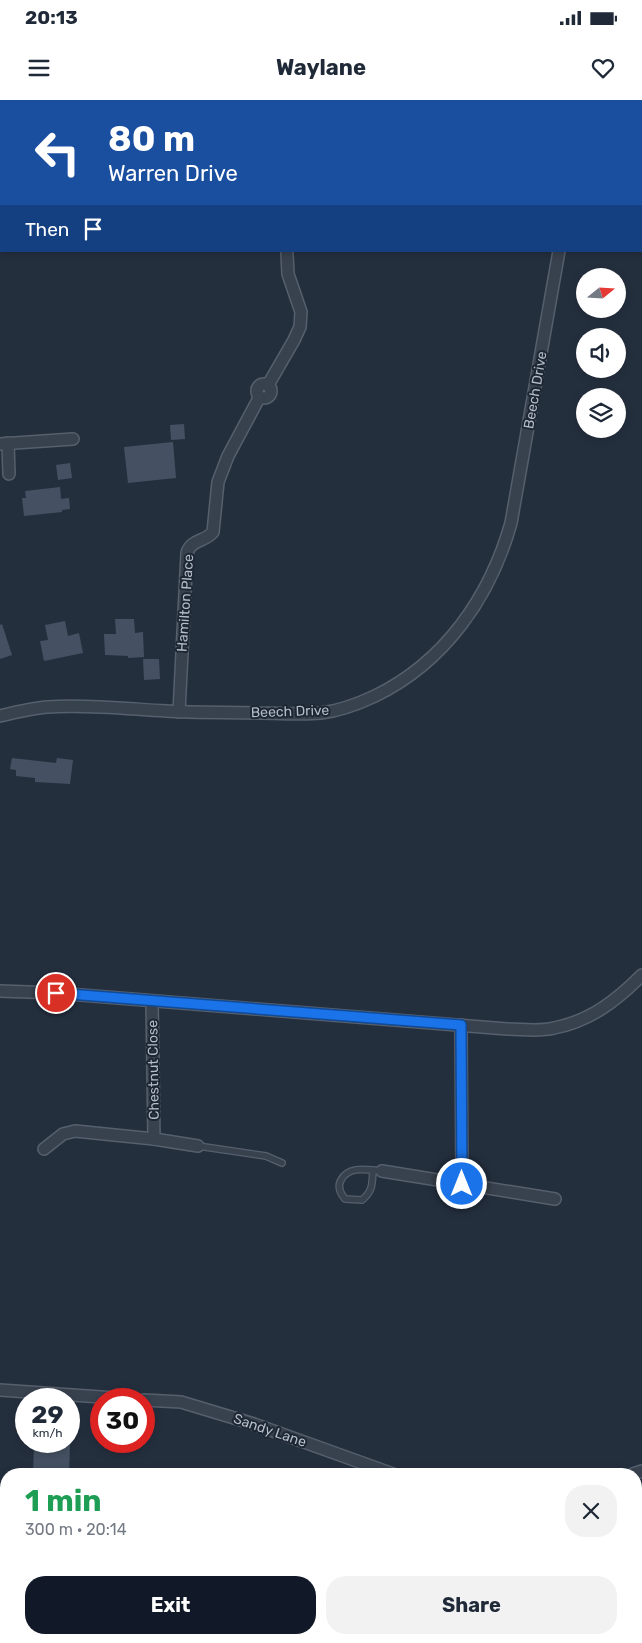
<!DOCTYPE html>
<html lang="en">
<head>
<meta charset="utf-8">
<style>
  body { margin:0; font-family:Rubik,sans-serif; background:#f2f2f3; color:#1f2937; height:100vh; display:flex; flex-direction:column; font-size:19px; white-space:nowrap }
  * { box-sizing:border-box; margin:0 }
  p { font-size:16px; color:#747a83 }
  .icon { flex:none; width:28px; height:28px; fill:none; stroke:currentColor; stroke-width:2; stroke-linecap:round; stroke-linejoin:round }
  .map { position:relative; flex:1; overflow:hidden }
  .drawer { position:absolute; left:0px; top:1368px; width:642px; height:176px; display:flex; flex-direction:column; background:#fff; border-radius:20px 20px 0 0; box-shadow:0 2px 8px #0003 }
  .drawer>* { flex:none }
  .banner { position:absolute; left:0px; top:0px; width:642px; height:152px; box-shadow:0 2px 8px #0003; background:#1a4fa0; color:#fff; overflow:hidden }
  .needle { width:32px; rotate:72deg }
  .fabs { position:absolute; left:576px; top:168px; display:grid; gap:10px }
  .fabs a { display:grid; place-items:center; width:50px; height:50px; border-radius:50%; background:#fff; box-shadow:0 2px 8px #0003; font-size:25px }
  .speed { position:absolute; left:15px; top:1288px; display:flex; gap:10px; font-size:25px; font-weight:700; text-align:center }
  .speed>* { display:grid; place-content:center; width:65px; height:65px; border-radius:50%; background:#fff; box-shadow:0 2px 8px #0003; line-height:1 }
  .speed small { font-size:12px; font-weight:400 }
  .speed .limit { border:8px solid #d22; background:#fff; color:#111 }
  .pin { position:absolute; display:grid; place-items:center; width:42px; height:42px; color:#fff; margin:-21px; border:2px solid #fff; border-radius:50%; box-shadow:0 1px 5px #0007 }
  .me { position:absolute; width:55px; margin:-28px; rotate:0deg; stroke-linejoin:round; filter:drop-shadow(0 0 4px #0008) }
  .turn { display:flex; align-items:center; gap:18px; height:105px; padding:0 25px; font-size:22px }
  .turn .icon { width:65px; height:65px; stroke-width:2.5 }
  .turn b { display:block; font-size:35px; line-height:42px }
  .then { display:flex; align-items:center; height:48px; padding:0 25px; background:#0003; gap:10px; font-size:19px }
  .round { display:grid; place-items:center; flex:none; width:52px; height:52px; border-radius:20px; background:#f2f2f3 }
  .head { display:flex; align-items:center; justify-content:space-between; height:85px; padding:0 25px }
  h1 { font-size:30px; font-weight:700; line-height:38px; color:#1e9e55 }
  .action { display:flex; gap:10px; margin-top:auto; padding:10px 25px }
  .action a { flex:1; height:58px; border-radius:20px; background:#111827; color:#fff; font-size:20px; font-weight:700; line-height:58px; text-align:center }
  .action a+a { background:#f2f2f3; color:#1f2937 }
  .status { display:flex; justify-content:space-between; align-items:center; height:35px; padding:0 25px; background:#fff; direction:ltr }
  .status svg { height:14px; fill:currentColor }
  header { display:flex; justify-content:space-between; align-items:center; height:65px; padding:0 25px; background:#fff; font-size:22px; font-weight:700 }
  .map>svg:first-child { display:block }
  .green { fill:#263c3f }
  .building { fill:#455162 }
  .lines { fill:none; stroke-linecap:round; stroke-linejoin:round }
  .lane-casing { stroke:#565f6c; stroke-width:8 }
  .street-casing { stroke:#565f6c; stroke-width:14 }
  .lane { stroke:#38414e; stroke-width:5.5 }
  .street { stroke:#38414e; stroke-width:11 }
  .route-casing { stroke:#114b97; stroke-width:12 }
  .route { stroke:#1a73e8; stroke-width:9 }
  .labels { text-anchor:middle; stroke-width:4; stroke-linejoin:round; paint-order:stroke }
  .street-label { font-size:14px; fill:#b4bcc9; stroke:#1d2633 }
</style>
</head>
<body>
<div class="status"><b>20:13</b><svg viewBox="0 0 49 12"><path d="M0 12V9h3v3zM5 12V6h3v6zM10 12V3h3v9zM15 12V0h3v12zM26 1h20v11H26zM47 4h2v5h-2z"/></svg></div>
<header><svg class="icon" aria-label="menu" viewBox="0 0 24 24"><path d="M4 6h16M4 12h16M4 18h16"/></svg>Waylane<svg class="icon" aria-label="heart" viewBox="0 0 24 24"><path d="M12 20l-8-8c-3-5 5-10 8-4 3-6 11-1 8 4z"/></svg></header>
<div class="map">
<svg width="642" height="1543" viewBox="0 0 642 1543">
  <rect width="100%" height="100%" fill="#242f3e"/>
  <g class="green">
    <polygon points="642,1405 642,1543 484,1543 483,1538 636,1538 636,1407"/>
    <polygon points="0,1472 6,1473 6,1538 355,1538 374,1543 0,1543"/>
  </g>
  <g class="building">
    <polygon points="184,324 185,339 171,340 170,325"/>
    <polygon points="173,342 176,378 128,383 124,347"/>
    <polygon points="70,363 72,378 58,380 56,365"/>
    <polygon points="60,387 61,399 69,398 70,409 62,410 62,412 24,416 22,398 26,398 25,391"/>
    <polygon points="115,519 134,519 135,533 143,532 144,557 128,558 128,556 105,555 104,534 116,534"/>
    <polygon points="65,521 68,536 79,533 83,553 44,561 40,541 48,540 45,525"/>
    <polygon points="2,524 12,555 0,559 0,525"/>
    <polygon points="143,559 159,559 160,579 144,580"/>
    <polygon points="12,658 56,663 57,658 73,660 70,684 35,682 35,678 16,676 16,670 10,669"/>
    <polygon points="34,1343 70,1344 69,1374 33,1374"/>
  </g>
  <g class="lines">
    <defs>
      <g id="lane">
        <polyline points="198,1046 266,1056 282,1063"/>
        <path d="M 373,1070 C 372,1084 373,1091 362,1100 L 345,1099 C 340,1093 337,1087 341,1080 C 349,1065 368,1070 382,1071"/>
      </g>
      <g id="street">
        <polyline points="560,0 560,1"/>
        <circle cx="264" cy="291" r="7"/>
        <polyline points="268,285 294,240 300,227 301,212 288,174 287,154"/>
        <polyline points="8,343 9,374"/>
        <polyline points="0,344 73,339"/>
        <path d="M 179,612 L 187,453 C 191,439 205,442 213,432 L 218,382 L 228,356 L 259,298"/>
        <path d="M 0,616 C 16,612 32,608 48,607 C 85,604 129,609 166,611 C 197,613 229,612 260,613 C 280,613 301,615 321,613 C 339,611 358,604 375,596 C 445,562 490,497 511,423 L 559,151"/>
        <path d="M 0,891 L 56,893 L 507,929 C 522,929 539,932 554,928 C 590,921 616,901 642,875"/>
        <polyline points="152,901 154,1039"/>
        <polyline points="461,925 462,1084"/>
        <polyline points="44,1049 63,1034 75,1031 154,1039 198,1046"/>
        <polyline points="382,1071 555,1099"/>
        <polyline points="0,1290 130,1299"/>
        <polyline points="144,1300 181,1302 254,1324 393,1374"/>
        <polyline points="633,1374 642,1371"/>
      </g>
    </defs>
    <use href="#lane" class="lane-casing"/>
    <use href="#street" class="street-casing"/>
    <use href="#lane" class="lane"/>
    <use href="#street" class="street"/>
  </g>
  <g class="lines">
    <defs>
      <polyline id="route" points="56,893 461,925 462,1084"/>
    </defs>
    <use href="#route" class="route-casing"/>
    <use href="#route" class="route"/>
  </g>
  <g class="labels">
    <g class="street-label">
      <text transform="translate(535 290) rotate(-80)" y="5">Beech Drive</text>
      <text transform="translate(185 503) rotate(-86)" y="5">Hamilton Place</text>
      <text transform="translate(290 611) rotate(-2)" y="5">Beech Drive</text>
      <text transform="translate(153 970) rotate(-91)" y="5">Chestnut Close</text>
      <text transform="translate(270 1330) rotate(19)" y="5">Sandy Lane</text>
    </g>
  </g>
</svg>
<div class="fabs">
<a><svg class="needle" viewBox="-14 -14 28 28"><path d="M0-13l5 13h-10z" fill="#e53935"/><path d="M0 13l5-13h-10z" fill="#747a83"/></svg></a>
<a><svg class="icon" aria-label="sound" viewBox="0 0 24 24"><path d="M4 9h4l5-4v14l-5-4H4zM17 9q2 3 0 6"/></svg></a>
<a><svg class="icon" aria-label="layers" viewBox="0 0 24 24"><path d="M12 4l9 5-9 5-9-5zM3 14l9 5 9-5"/></svg></a>
</div>
<div class="speed"><div>29<small>km/h</small></div><div class="limit">30</div></div>
<div class="pin" style="left:56px;top:893px;background:#d93025"><svg class="icon" aria-label="arrive" viewBox="0 0 24 24"><path d="M6 21V4h12l-3 4 3 4H6"/></svg></div>
<svg class="me" style="left:462px;top:1084px" viewBox="-20 -20 40 40"><circle r="17" fill="#1a73e8" stroke="#fff" stroke-width="3"/><path d="M0-11L8 9 0 5-8 9z" fill="#fff"/></svg>
<div class="banner">
<div class="turn"><svg class="icon" aria-label="left" viewBox="0 0 24 24"><path d="M17 20v-9H6M10 6l-5 5 5 5"/></svg><div><b>80 m</b>Warren Drive</div></div>
<div class="then">Then<svg class="icon" aria-label="arrive" viewBox="0 0 24 24"><path d="M6 21V4h12l-3 4 3 4H6"/></svg></div>
</div>
<section class="drawer">
<div class="head"><div><h1>1 min</h1><p>300 m · 20:14</p></div><a class="round"><svg class="icon" aria-label="close" viewBox="0 0 24 24"><path d="M6 6l12 12M18 6L6 18"/></svg></a></div>
<div class="action"><a>Exit</a><a>Share</a></div>
</section>
</div>
</body>
</html>
